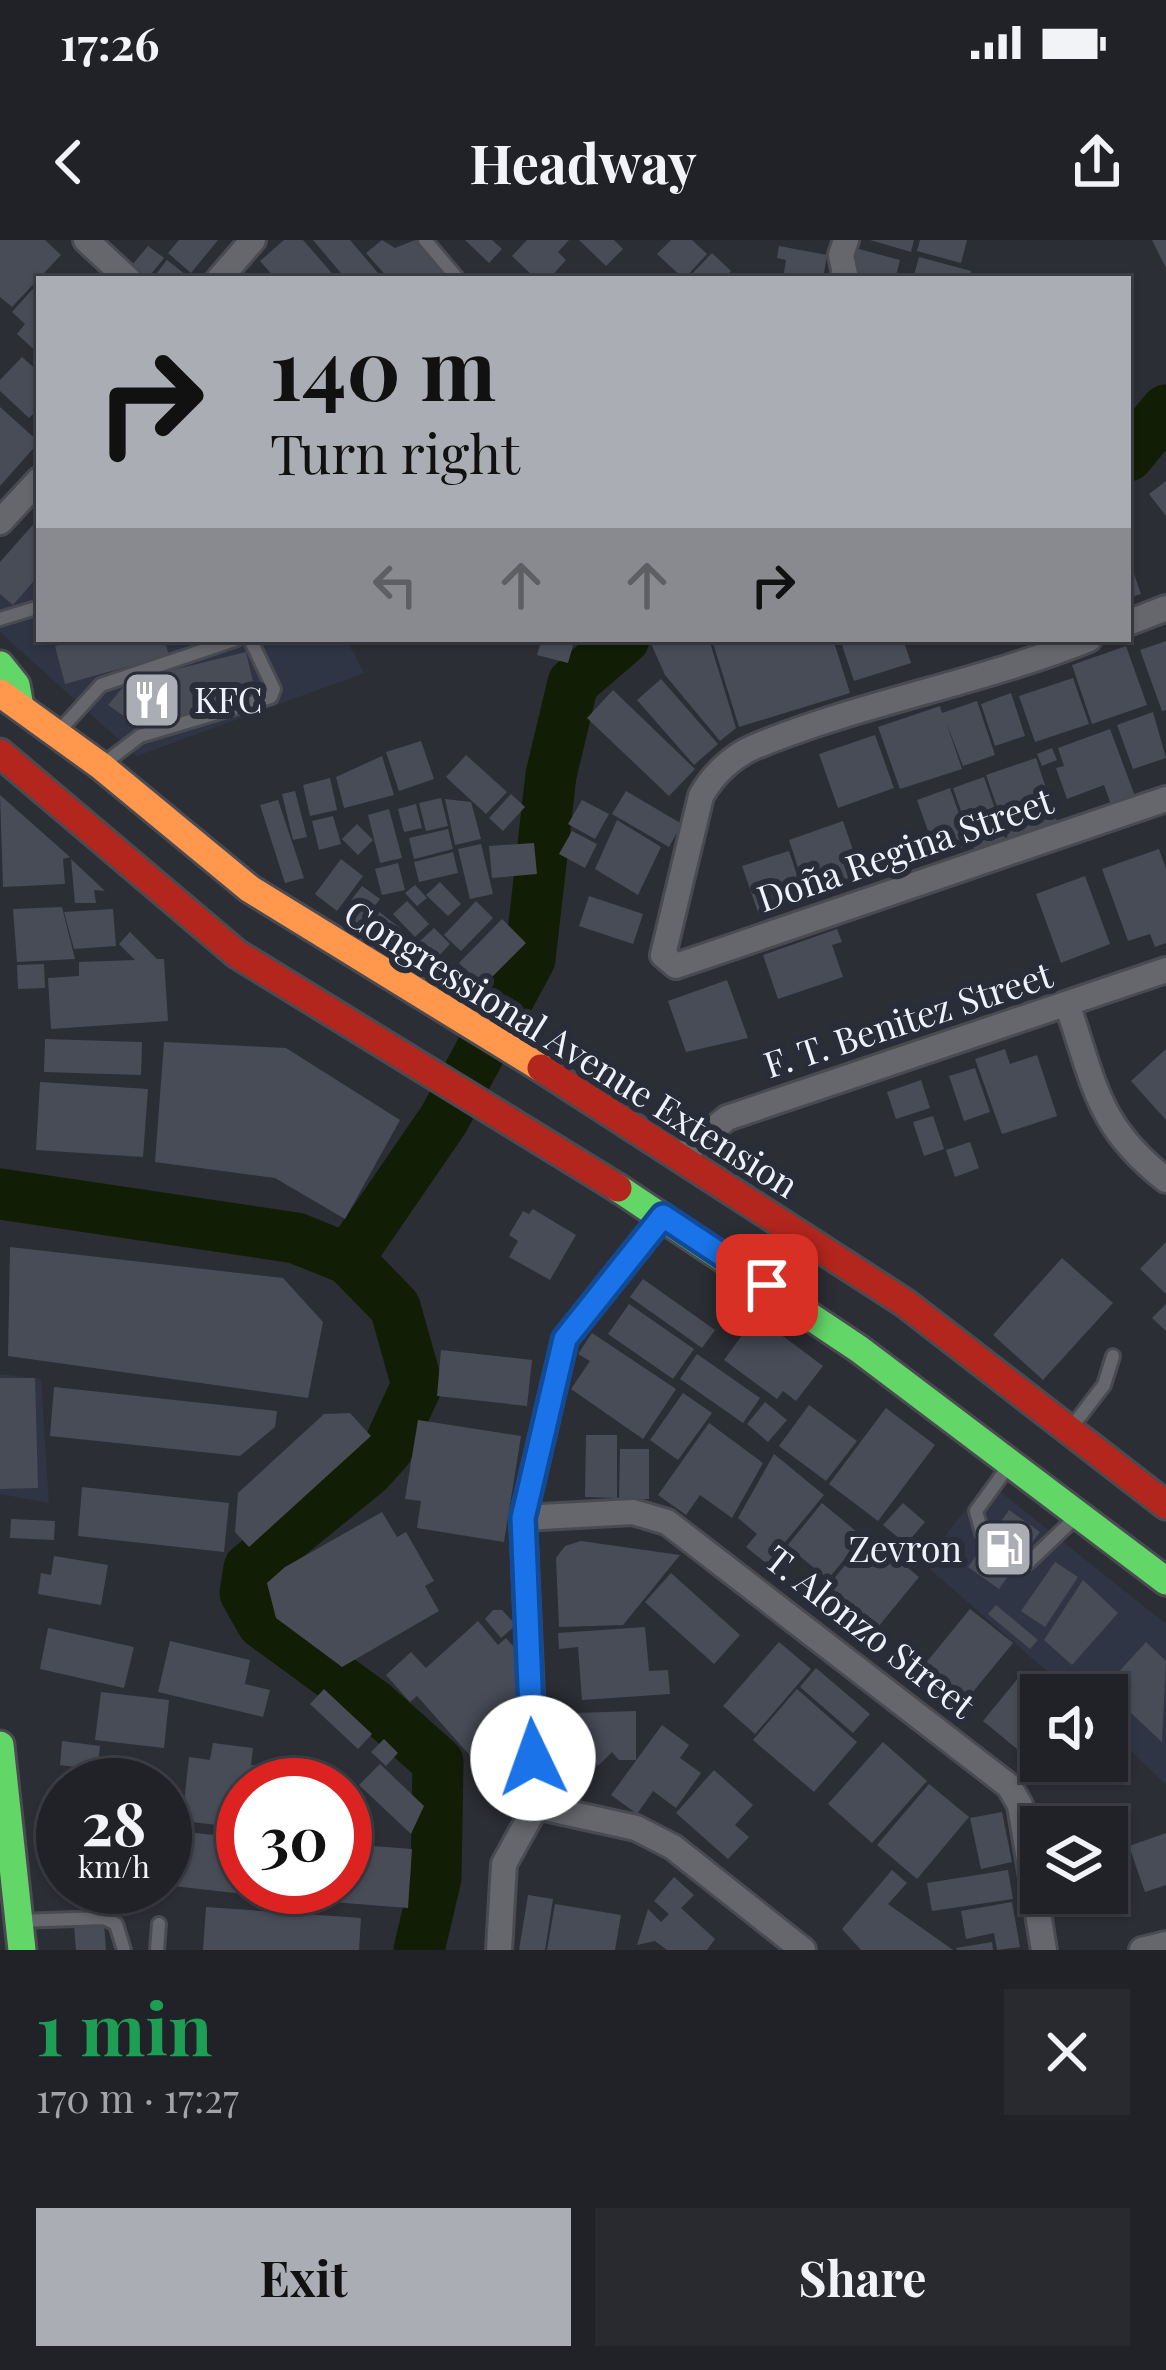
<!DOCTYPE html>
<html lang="en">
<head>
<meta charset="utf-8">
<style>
  body { margin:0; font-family:"Playfair Display",serif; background:#292a30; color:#f1f3f6; height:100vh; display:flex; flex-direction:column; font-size:45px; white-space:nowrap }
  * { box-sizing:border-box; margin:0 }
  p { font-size:39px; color:#a2a4a8 }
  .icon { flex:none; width:66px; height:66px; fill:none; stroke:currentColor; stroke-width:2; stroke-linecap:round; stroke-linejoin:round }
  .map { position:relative; height:1710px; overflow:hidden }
  .details { display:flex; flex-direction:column; background:#212228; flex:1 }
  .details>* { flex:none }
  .top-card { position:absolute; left:36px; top:36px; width:1095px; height:366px; border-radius:0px; box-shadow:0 3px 9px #0004,0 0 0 3px #3e3f45; background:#abadb5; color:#111; overflow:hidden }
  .tools { position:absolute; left:1020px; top:1434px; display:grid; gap:24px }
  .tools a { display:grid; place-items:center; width:108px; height:108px; border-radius:0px; background:#212228; box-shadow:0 3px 9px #0004,0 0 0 3px #3e3f45; font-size:60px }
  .speed { position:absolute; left:36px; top:1518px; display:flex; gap:24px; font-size:60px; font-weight:700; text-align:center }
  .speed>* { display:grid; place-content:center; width:156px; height:156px; border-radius:50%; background:#212228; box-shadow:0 3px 9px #0004,0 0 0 3px #3e3f45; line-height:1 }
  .speed small { font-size:30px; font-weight:400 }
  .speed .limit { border:18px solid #d22; background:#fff; color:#111 }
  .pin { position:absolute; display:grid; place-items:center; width:102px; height:102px; color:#fff; margin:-51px; border-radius:24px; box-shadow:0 6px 18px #0006 }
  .me { position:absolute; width:132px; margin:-66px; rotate:357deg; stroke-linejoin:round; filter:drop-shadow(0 0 9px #0008) }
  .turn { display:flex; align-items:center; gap:42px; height:252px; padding:0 36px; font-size:54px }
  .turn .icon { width:156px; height:156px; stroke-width:2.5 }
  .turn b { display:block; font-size:84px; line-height:102px }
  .lanes { display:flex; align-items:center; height:114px; padding:0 36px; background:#0003; justify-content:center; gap:60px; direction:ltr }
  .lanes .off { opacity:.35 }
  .round { display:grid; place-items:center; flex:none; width:126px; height:126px; border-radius:0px; background:#292a30 }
  .headline { display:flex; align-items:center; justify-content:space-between; height:204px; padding:0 36px }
  h1 { font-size:72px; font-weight:700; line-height:90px; color:#1e9e55 }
  .button { display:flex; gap:24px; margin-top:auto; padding:24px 36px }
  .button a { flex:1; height:138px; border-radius:0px; background:#abadb5; color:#111; font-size:48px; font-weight:700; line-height:138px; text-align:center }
  .button a+a { background:#292a30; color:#f1f3f6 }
  .status { display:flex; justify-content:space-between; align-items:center; height:84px; padding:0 60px; background:#212228; direction:ltr }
  .status svg { height:33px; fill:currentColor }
  header { display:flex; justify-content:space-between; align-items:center; height:156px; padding:0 36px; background:#212228; font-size:54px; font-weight:700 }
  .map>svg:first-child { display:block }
  .built { fill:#2f3545 }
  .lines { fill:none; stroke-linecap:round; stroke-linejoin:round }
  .river { stroke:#111d05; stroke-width:51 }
  .building { fill:#484c57 }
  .lane-casing { stroke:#494b51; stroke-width:18 }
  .street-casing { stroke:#494b51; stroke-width:30 }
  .fast-casing { stroke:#494b51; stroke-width:33 }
  .slow-casing { stroke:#494b51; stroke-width:33 }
  .jam-casing { stroke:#494b51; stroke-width:33 }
  .lane { stroke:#65676c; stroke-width:12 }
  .street { stroke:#65676c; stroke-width:24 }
  .fast { stroke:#63d668; stroke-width:27 }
  .slow { stroke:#ff974d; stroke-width:27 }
  .jam { stroke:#b3261e; stroke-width:27 }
  .route-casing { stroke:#114b97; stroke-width:30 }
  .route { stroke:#1a73e8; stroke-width:21 }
  .labels { text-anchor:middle; stroke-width:12; stroke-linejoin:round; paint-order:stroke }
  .poi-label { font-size:36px; fill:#eff2fa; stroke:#282d39; text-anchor:start }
  .street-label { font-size:36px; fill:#eff2fa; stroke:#282d39 }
</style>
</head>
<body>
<div class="status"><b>17:26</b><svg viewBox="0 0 49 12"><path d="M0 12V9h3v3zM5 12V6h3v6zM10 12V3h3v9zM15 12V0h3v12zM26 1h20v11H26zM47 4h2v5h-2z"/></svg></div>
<header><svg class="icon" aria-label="back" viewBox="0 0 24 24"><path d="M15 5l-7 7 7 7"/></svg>Headway<svg class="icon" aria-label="share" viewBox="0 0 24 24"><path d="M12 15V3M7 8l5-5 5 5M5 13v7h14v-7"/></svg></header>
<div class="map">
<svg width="1166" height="1710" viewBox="0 0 1166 1710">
  <rect width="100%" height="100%" fill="#2c2e35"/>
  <g class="built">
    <polygon points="39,287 39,399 346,399 364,433 137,516 0,392 0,328"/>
    <polygon points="0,1134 41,1139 49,1263 0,1254"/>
    <polygon points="987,1241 1166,1384 1166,1545 1107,1487 1107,1455 1074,1455 924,1324"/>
  </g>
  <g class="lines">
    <g class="river">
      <polyline points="1128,216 1166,170"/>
      <polyline points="0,954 296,998 348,1019 395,1067 417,1145 387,1210 368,1231 249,1328 245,1353 262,1383 374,1465 438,1522 436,1638 419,1710"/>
      <polyline points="348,1019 444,879 530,719 551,535 573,443 624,399"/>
    </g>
  </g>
  <g class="building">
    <polygon points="0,0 45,0 61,15 12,67 0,57"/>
    <polygon points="179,0 218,0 191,33 168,13"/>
    <polygon points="284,0 303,0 337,39 276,39 260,21"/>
    <polygon points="313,0 350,0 383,39 346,39"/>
    <polygon points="382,0 395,8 415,0 443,33 436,39 389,39 366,13"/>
    <polygon points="465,0 492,0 502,9 489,23"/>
    <polygon points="527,0 569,0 558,12 566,20 549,39 536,39 512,16"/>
    <polygon points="579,0 614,0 623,9 606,26"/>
    <polygon points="671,0 692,0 707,14 684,39 657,14"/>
    <polygon points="870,0 914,0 911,12"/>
    <polygon points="920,0 967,0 961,23 917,11"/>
    <polygon points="1152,0 1166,0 1166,28"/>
    <polygon points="148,6 164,18 148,38 132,25"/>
    <polygon points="779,6 827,15 823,39 783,39 786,20 777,18"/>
    <polygon points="855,8 900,20 895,39 853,39 849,32"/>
    <polygon points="712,13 731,31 724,39 687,39"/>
    <polygon points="919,17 971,31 969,39 913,39"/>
    <polygon points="167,20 186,35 152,39"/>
    <polygon points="39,42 39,114 17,94 25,84 12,72"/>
    <polygon points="22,117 39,132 39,176 35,172 29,178 0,151 0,140"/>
    <polygon points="0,167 39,202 0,246"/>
    <polygon points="1166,241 1166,276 1149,254"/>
    <polygon points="39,278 39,335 13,365 0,354 0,322"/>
    <polygon points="1128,317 1141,354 1128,358"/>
    <polygon points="82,399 164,399 169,415 65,444 55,406"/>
    <polygon points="542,399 575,399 568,423 537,415"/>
    <polygon points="649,399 709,399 736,488 720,501 665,435"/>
    <polygon points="833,399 850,453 739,487 712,400"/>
    <polygon points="840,399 903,399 911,423 854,441"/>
    <polygon points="1166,401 1166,470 1162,471 1140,410"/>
    <polygon points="1126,406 1147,465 1092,484 1072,425"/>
    <polygon points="246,412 254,446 238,450 242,464 159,484 144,474 135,484 108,465 128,441"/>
    <polygon points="1073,438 1089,484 1035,502 1019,456"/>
    <polygon points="661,439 718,504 694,525 637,460"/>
    <polygon points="613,450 695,529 669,556 587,478"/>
    <polygon points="1011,453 1025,496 995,506 981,464"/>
    <polygon points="977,461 995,515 963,526 946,482 962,529 900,549 878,487 940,466 942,473"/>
    <polygon points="1153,472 1166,518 1133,529 1117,485"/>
    <polygon points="1110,489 1136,559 1112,567 1104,545 1067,559 1056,528 1064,526 1058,508"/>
    <polygon points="875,495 894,548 838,568 819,514"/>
    <polygon points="421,501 434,539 399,551 386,512"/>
    <polygon points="1052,508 1057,520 1042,526 1037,514"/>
    <polygon points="466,515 507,552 486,574 446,537"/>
    <polygon points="382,516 394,555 344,568 336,537"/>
    <polygon points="1036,518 1059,587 1010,604 986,535"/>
    <polygon points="984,537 1006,601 975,611 953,548"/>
    <polygon points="330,538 337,570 310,576 303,545"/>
    <polygon points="950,548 970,605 937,616 917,560"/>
    <polygon points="295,551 307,597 293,600 282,554"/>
    <polygon points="626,551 682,584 669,607 612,574"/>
    <polygon points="511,554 525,567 503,591 489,578"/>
    <polygon points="0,555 70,617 63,619 65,644 3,647"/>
    <polygon points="441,558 448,586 426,591 419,563"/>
    <polygon points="445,559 471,562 481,599 455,605"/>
    <polygon points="278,560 304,638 285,643 260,565"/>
    <polygon points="582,560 609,574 595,599 568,584"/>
    <polygon points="416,564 422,588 404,592 398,569"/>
    <polygon points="389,569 402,618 380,623 368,575"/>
    <polygon points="333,576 341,604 319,610 312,581"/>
    <polygon points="617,580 661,607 638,655 595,629"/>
    <polygon points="843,581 863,639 808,658 789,600"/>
    <polygon points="357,584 373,600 358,615 342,599"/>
    <polygon points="448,589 453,609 414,619 409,598"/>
    <polygon points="572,591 597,604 585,628 559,614"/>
    <polygon points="534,603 537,634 492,638 489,606"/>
    <polygon points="481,604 493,654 470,659 458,609"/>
    <polygon points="1159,609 1166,629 1166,703 1155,707 1150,694 1128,701 1102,629"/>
    <polygon points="789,611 805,659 759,675 742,626"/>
    <polygon points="453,612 458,633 419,642 414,622"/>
    <polygon points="71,619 105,651 94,650 96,663 75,663"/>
    <polygon points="341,619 363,636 337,671 315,654"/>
    <polygon points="398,623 405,650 382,655 375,629"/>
    <polygon points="1085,636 1110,704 1061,723 1036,654"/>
    <polygon points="440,642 461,664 448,676 426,655"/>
    <polygon points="415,645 427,658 417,666 405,653"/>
    <polygon points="362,646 380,659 360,685 342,672"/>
    <polygon points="589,656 643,674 633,704 579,686"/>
    <polygon points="407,661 429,684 415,697 393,674"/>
    <polygon points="476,661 493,678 461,711 444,695"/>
    <polygon points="62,667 75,719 17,722 13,669"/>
    <polygon points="113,669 116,706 74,709 64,672"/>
    <polygon points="377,670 401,689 388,704 365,685"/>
    <polygon points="502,679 526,703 482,747 459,723"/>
    <polygon points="434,688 450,704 437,718 420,701"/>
    <polygon points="837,689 842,702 832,705 843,737 778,759 763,715"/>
    <polygon points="130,692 157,719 164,719 168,781 51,789 48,738 79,736 79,722 135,720 119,704"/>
    <polygon points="405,697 429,714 420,728 395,711"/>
    <polygon points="445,716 460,730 447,744 432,730"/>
    <polygon points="44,724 45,748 18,749 17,725"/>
    <polygon points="727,740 748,798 686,812 668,761"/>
    <polygon points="45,799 142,802 141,835 44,832"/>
    <polygon points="164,802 286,808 400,880 345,979 275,938 155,922"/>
    <polygon points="1005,809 1010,824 1037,815 1057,876 1002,894 975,819"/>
    <polygon points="1166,809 1166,880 1131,841"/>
    <polygon points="975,828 990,872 964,881 949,836"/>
    <polygon points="921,840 930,868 896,879 887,852"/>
    <polygon points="40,842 148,849 143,917 36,910"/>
    <polygon points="933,876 944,909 924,916 913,882"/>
    <polygon points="970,902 979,928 955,937 946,910"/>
    <polygon points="533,969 576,995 550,1040 509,1017 518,1001 509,995 523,971 529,974"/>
    <polygon points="1166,1002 1166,1054 1140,1029"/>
    <polygon points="10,1007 283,1038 323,1082 308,1158 8,1116"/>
    <polygon points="1062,1018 1113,1063 1043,1140 993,1095"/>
    <polygon points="643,1039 715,1090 702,1108 630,1057"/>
    <polygon points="629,1064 694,1109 673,1139 608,1094"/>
    <polygon points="1166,1064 1166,1091 1152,1078"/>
    <polygon points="756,1076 823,1126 796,1161 783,1151 777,1159 724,1120"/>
    <polygon points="592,1093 676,1149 643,1199 571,1149 590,1121 578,1114"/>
    <polygon points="441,1110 532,1120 527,1166 437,1156"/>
    <polygon points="697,1114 760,1158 743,1183 680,1139"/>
    <polygon points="0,1138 35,1138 38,1248 0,1249"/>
    <polygon points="54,1147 277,1171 275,1187 240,1216 50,1196"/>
    <polygon points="683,1153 712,1173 678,1220 650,1200"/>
    <polygon points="765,1162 787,1180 768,1202 747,1184"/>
    <polygon points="809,1165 857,1201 826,1241 779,1206"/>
    <polygon points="886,1168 935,1205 878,1281 829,1244"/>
    <polygon points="350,1173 371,1196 249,1307 235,1292 238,1253 324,1174"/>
    <polygon points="418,1180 521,1196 504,1302 417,1288 421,1261 405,1259"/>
    <polygon points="709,1183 763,1223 732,1278 700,1255 686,1275 658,1255"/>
    <polygon points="586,1195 617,1195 617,1258 585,1257"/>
    <polygon points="620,1209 649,1209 649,1259 619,1259"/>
    <polygon points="774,1214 824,1255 767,1324 746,1307 757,1294 738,1278"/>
    <polygon points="82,1247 229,1263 224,1312 78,1296"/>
    <polygon points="822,1263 863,1297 828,1339 787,1306"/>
    <polygon points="903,1263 925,1282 906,1304 883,1285"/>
    <polygon points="1009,1270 1040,1292 999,1349 968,1327"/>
    <polygon points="382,1272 397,1297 406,1292 434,1341 425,1346 439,1371 342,1427 276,1378 267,1343 285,1327"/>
    <polygon points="11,1279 55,1281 54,1300 10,1298"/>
    <polygon points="869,1296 919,1337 869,1398 819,1357"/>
    <polygon points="581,1301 680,1315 623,1385 559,1387 556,1318 565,1306"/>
    <polygon points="54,1316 108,1325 101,1365 38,1354 41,1333 51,1335"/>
    <polygon points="1055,1322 1078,1337 1045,1387 1021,1371"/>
    <polygon points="671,1333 740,1395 714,1424 645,1362"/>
    <polygon points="1083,1340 1118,1373 1072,1425 1044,1400"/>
    <polygon points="996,1365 1038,1400 1030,1409 988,1374"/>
    <polygon points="970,1369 1013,1403 967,1459 925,1424"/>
    <polygon points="493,1370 502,1370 516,1385 501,1398 485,1379"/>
    <polygon points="478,1381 498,1405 506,1398 528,1423 528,1496 489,1537 417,1456 410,1462 386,1435 411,1412 426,1428"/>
    <polygon points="645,1387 649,1431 668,1430 670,1454 582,1460 578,1407 559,1409 558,1393"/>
    <polygon points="48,1388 134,1407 124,1448 40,1429"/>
    <polygon points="170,1401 250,1420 245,1444 270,1450 263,1477 158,1452"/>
    <polygon points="779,1402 811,1429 755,1494 723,1466"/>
    <polygon points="1146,1402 1166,1421 1162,1502 1104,1448"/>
    <polygon points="816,1428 870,1474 853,1493 800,1447"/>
    <polygon points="1023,1432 1052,1455 1041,1455 1041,1480 1017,1509 983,1481"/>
    <polygon points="324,1449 372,1494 358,1509 310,1464"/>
    <polygon points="797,1449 857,1502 814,1552 753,1500"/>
    <polygon points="101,1452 169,1460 164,1508 95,1500"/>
    <polygon points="636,1471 636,1520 619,1520 612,1512 598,1526 585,1513 578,1514 576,1473"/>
    <polygon points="662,1485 689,1505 680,1518 701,1533 676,1568 653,1551 637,1574 611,1555"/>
    <polygon points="384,1499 398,1513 386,1526 371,1512"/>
    <polygon points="62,1501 100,1506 97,1530 60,1525"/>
    <polygon points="883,1502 927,1541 872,1603 828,1564"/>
    <polygon points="213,1503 253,1508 251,1525 275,1528 273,1545 243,1545 243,1576 220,1573 218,1585 182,1581 189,1517 210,1520"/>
    <polygon points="380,1524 424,1566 411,1594 359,1545"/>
    <polygon points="714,1530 753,1565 735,1585 749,1597 728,1619 676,1573"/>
    <polygon points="929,1544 969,1577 917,1639 877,1605"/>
    <polygon points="1002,1572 1012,1622 981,1629 970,1578"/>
    <polygon points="167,1590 243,1598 243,1647 253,1647 252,1655 165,1645"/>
    <polygon points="1166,1593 1166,1645 1145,1652 1129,1606"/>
    <polygon points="59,1599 63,1599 63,1634 57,1633"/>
    <polygon points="347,1604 412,1609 408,1668 256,1656 256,1647 345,1647"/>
    <polygon points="892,1630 907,1643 888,1664 953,1710 861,1710 842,1689"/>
    <polygon points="1008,1630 1013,1659 932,1671 927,1643"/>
    <polygon points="674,1637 694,1655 681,1668 715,1699 707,1710 667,1710 655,1701 637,1705 648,1669 661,1682 669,1674 654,1661"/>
    <polygon points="528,1655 553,1659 545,1710 519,1710"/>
    <polygon points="1012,1662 1020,1707 997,1710 994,1693 966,1699 961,1671"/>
    <polygon points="555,1664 621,1675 615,1710 547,1710"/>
    <polygon points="206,1667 361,1678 359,1710 203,1710"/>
    <polygon points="104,1683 106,1710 76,1710 74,1685"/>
    <polygon points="992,1702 993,1710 957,1710 956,1708"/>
  </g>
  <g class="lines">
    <defs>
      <g id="lane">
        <polyline points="425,0 458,39"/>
        <polyline points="0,379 39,367"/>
        <polyline points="61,489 101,445 237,399"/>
        <polyline points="106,522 140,496 271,457 274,449 250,399"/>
        <polyline points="1071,1188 1104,1145 1113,1116"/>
        <polyline points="1010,1224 976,1271 982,1293 1029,1322 1075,1278"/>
        <polyline points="19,1681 104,1678 116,1684 124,1710"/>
        <polyline points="157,1710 159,1684"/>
      </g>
      <g id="street">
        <polyline points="86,0 128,39"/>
        <polyline points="846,0 841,15 846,39"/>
        <polyline points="219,39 253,0"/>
        <polyline points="0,282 39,240"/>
        <polyline points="1128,383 1166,368"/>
        <path d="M 1089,399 C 980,443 859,463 754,507 C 732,516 712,536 701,556 L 663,715 L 676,726 L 1166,559"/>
        <path d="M 1068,767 C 1095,845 1097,886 1166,940"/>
        <polyline points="682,915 727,878 1166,730"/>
        <polyline points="523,1278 633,1272 667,1282 1009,1546 1020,1565 1044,1710"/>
        <polyline points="536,1566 636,1588 673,1607 803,1710"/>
        <polyline points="499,1710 504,1624 536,1566 523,1278 565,1099 663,976"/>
        <polyline points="1142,1710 1166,1704"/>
      </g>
      <g id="fast">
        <polyline points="0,425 16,445 20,467"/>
        <polyline points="618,948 859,1109 1166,1341"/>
        <polyline points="0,1505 22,1710"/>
      </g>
      <polyline id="slow" points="0,453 101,526 250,649 541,828"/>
      <g id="jam">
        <polyline points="0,513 237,714 618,948"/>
        <polyline points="541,828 905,1063 1166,1265"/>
      </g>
    </defs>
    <use href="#lane" class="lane-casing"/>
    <use href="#street" class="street-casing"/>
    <use href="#fast" class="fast-casing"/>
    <use href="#slow" class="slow-casing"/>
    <use href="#jam" class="jam-casing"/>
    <use href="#lane" class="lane"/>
    <use href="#street" class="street"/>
    <use href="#fast" class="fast"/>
    <use href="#slow" class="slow"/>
    <use href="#jam" class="jam"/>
  </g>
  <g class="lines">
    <defs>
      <polyline id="route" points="533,1518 523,1278 565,1099 663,976 767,1045"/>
    </defs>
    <use href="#route" class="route-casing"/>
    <use href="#route" class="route"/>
  </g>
  <defs>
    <symbol id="restaurant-square" viewBox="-11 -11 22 22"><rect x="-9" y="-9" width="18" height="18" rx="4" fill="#abadb5" stroke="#282d39"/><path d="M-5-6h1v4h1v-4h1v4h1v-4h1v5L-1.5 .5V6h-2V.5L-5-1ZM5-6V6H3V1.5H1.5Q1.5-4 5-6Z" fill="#fff"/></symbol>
    <symbol id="fuel-square" viewBox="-11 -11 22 22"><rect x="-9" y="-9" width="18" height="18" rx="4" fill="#abadb5" stroke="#282d39"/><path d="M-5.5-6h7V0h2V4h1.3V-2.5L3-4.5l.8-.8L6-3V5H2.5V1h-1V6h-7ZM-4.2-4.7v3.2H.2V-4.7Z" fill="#fff"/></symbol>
  </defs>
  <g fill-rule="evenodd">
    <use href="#restaurant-square" x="119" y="427" width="66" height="66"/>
    <use href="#fuel-square" x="971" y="1276" width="66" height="66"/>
  </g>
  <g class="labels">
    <g class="poi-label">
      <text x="194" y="473">KFC</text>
      <text x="962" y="1322" text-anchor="end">Zevron</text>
    </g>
    <g class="street-label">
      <text transform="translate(905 610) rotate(-19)" y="13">Doña Regina Street</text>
      <text transform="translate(908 780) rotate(-18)" y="13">F. T. Benitez Street</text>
      <text transform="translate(571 809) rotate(32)" y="13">Congressional Avenue Extension</text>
      <text transform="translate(870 1392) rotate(38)" y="13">T. Alonzo Street</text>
    </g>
  </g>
</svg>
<div class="tools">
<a><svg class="icon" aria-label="sound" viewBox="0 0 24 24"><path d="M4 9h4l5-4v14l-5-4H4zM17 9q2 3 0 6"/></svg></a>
<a><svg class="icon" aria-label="layers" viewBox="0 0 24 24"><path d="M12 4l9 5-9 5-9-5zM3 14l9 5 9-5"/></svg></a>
</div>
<div class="speed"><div>28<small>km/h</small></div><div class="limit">30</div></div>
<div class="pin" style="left:767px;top:1045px;background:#d93025"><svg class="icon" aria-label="arrive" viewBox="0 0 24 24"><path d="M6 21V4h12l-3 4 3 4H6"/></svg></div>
<svg class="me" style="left:533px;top:1518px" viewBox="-20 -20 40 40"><circle r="19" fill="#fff"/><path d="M0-13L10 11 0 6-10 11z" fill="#1a73e8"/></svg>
<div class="top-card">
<div class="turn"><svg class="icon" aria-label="right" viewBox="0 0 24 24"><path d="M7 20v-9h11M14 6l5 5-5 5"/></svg><div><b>140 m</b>Turn right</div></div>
<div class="lanes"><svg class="icon off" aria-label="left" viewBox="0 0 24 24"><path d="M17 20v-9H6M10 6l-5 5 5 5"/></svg><svg class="icon off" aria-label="ahead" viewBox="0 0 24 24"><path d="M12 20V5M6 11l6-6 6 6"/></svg><svg class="icon off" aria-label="ahead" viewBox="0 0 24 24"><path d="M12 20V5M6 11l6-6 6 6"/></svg><svg class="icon" aria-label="right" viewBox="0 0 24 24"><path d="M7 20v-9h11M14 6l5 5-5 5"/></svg></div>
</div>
</div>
<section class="details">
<div class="headline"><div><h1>1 min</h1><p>170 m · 17:27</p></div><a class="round"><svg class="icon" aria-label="close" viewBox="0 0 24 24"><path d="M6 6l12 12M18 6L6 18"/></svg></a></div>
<div class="button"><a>Exit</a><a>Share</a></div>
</section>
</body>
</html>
